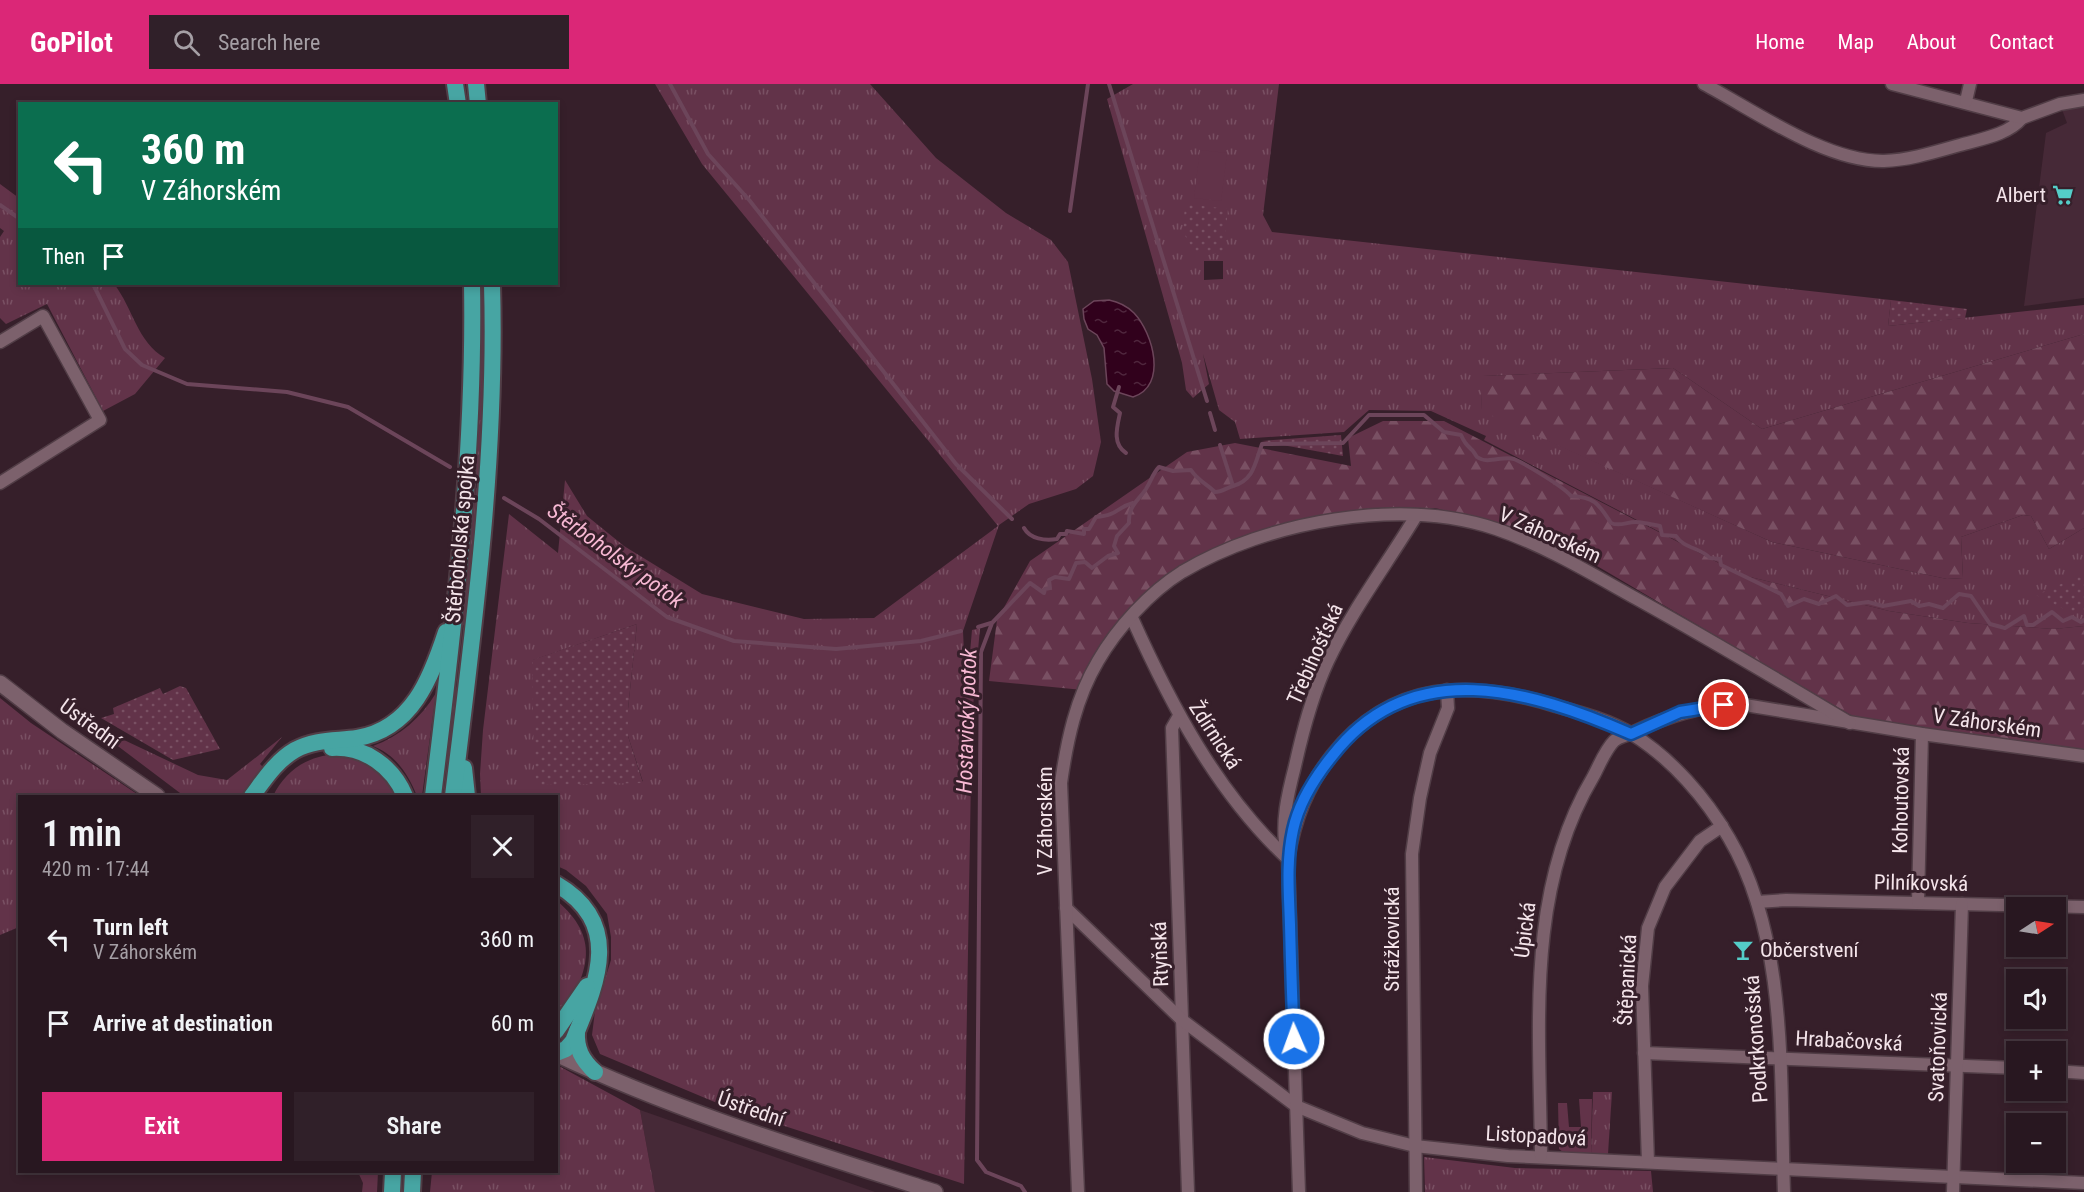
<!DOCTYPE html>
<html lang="en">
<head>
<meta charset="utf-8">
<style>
  body { margin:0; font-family:"Roboto Condensed",sans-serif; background:#302029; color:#f1f3f6; height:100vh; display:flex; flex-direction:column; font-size:22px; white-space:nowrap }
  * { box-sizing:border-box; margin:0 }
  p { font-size:20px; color:#a59fa5 }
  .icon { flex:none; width:33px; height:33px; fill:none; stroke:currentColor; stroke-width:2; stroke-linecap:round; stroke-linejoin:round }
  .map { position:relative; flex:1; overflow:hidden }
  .side { position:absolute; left:18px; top:711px; width:540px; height:378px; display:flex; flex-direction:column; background:#281720; border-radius:0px; box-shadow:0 3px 9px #0003,0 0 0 2px #44363e }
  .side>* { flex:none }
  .guide { position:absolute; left:18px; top:18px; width:540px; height:183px; border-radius:0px; box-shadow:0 3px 9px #0003,0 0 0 2px #44363e; background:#0b6e4f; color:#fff; overflow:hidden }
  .needle { width:39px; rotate:78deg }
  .tools { position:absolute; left:2006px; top:813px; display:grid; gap:12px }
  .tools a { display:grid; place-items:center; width:60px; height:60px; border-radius:0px; background:#281720; box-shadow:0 3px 9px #0003,0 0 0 2px #44363e; font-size:30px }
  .pin { position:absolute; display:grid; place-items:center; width:51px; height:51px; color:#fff; margin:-26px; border:3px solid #fff; border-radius:50%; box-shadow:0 2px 6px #0007 }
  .me { position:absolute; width:66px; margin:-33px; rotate:358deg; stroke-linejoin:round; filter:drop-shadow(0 0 4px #0008) }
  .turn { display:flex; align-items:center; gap:21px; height:126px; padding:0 24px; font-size:27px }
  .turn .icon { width:78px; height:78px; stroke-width:2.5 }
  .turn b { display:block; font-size:42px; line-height:51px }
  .then { display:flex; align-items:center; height:57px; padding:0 24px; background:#0003; gap:12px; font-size:22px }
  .round { display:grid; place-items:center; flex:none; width:63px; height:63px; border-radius:0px; background:#302029 }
  .headline { display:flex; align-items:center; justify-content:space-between; height:102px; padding:0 24px }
  h1 { font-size:36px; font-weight:600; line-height:45px }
  .button { display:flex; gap:12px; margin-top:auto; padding:12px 24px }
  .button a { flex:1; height:69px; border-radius:0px; background:#db2777; color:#fff; font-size:24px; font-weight:600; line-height:69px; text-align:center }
  .button a+a { background:#302029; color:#f1f3f6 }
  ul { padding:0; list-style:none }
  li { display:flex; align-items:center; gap:18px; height:84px; padding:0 24px }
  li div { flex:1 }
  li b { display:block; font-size:22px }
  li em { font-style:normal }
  header { display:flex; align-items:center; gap:36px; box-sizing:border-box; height:84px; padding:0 30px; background:#db2777; color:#fff }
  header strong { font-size:28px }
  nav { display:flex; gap:33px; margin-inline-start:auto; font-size:21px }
  .search { width:420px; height:54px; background:#302029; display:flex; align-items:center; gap:15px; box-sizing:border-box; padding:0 21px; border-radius:0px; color:#a59fa5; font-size:22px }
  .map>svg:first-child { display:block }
  .built { fill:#462937 }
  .grass { fill:url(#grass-tufts); fill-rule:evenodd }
  .forest { fill:url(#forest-firs) }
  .park { fill:url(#park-dots) }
  .garden { fill:#623349 }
  .water { fill:url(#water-ripples); stroke:#6c455a; stroke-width:1.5 }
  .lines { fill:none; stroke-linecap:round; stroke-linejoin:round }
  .stream { stroke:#6c455a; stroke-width:4 }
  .minor-casing { stroke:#513d46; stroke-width:15 }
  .tertiary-casing { stroke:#513d46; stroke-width:18 }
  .trunk-casing { stroke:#513d46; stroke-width:20 }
  .minor { stroke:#7c616c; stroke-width:12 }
  .tertiary { stroke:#7c616c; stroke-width:15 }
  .trunk { stroke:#47a5a3; stroke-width:16 }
  .route-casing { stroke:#114b97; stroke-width:15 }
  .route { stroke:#1a73e8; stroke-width:10 }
  .labels { text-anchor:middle; stroke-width:6; stroke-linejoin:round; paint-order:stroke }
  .poi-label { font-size:21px; fill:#f4e4ea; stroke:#361f2a; text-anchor:end }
  .street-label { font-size:21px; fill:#f4e4ea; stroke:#361f2a }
  .water-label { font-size:22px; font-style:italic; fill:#f7b8d3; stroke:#361f2a }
</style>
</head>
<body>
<header>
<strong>GoPilot</strong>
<div class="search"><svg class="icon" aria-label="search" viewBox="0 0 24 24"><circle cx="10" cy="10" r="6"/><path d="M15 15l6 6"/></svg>Search here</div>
<nav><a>Home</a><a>Map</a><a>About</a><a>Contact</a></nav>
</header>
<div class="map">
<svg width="2084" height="1108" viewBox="0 0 2084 1108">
  <defs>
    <pattern id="grass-tufts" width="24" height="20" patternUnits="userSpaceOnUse" patternTransform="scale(1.5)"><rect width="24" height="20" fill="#623349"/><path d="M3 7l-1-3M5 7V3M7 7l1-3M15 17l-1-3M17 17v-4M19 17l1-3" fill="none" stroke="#795063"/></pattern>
    <pattern id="forest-firs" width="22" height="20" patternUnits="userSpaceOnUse" patternTransform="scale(1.5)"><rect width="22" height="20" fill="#623349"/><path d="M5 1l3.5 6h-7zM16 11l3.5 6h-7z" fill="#795063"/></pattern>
    <pattern id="park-dots" width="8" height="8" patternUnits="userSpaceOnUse" patternTransform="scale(1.5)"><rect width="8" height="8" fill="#623349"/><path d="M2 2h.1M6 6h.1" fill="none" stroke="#795063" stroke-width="1.8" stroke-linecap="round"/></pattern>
    <pattern id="water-ripples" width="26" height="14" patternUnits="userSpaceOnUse" patternTransform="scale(1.5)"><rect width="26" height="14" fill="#31011c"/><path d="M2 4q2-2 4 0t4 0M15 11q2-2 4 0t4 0" fill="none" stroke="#4f263d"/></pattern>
  </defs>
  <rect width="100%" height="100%" fill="#361f2a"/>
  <g class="built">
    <polygon points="2084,16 2084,214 2024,222 2046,49 2067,39 2060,20"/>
    <polygon points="640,1026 875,1108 655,1108"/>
  </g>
  <g class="grass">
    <path d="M 655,0 L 870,0 L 936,74 L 1006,129 L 1051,156 L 1068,178 L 1092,295 L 1101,358 L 1093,392 L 1076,405 L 1029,420 L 999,441 L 963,547 L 966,614 L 972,546 L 980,544 L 972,634 L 964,1100 L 729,1024 L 600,970 L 592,951 L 595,927 L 611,876 L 611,853 L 607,830 L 586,802 L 566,786 L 557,782 L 556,712 L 481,712 L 480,690 L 483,646 L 509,430 L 558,469 L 565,396 L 587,432 L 624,462 L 702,510 L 804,535 L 874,534 L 998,442 L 702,80 ZM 637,540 L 628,625 L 628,652 L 643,698 L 533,576 Z"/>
    <path d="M 1133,0 L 1279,0 L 1263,131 L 1272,148 L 1891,216 L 1888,242 L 2084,221 L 2084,250 L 1762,345 L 1673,284 L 1483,292 L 1481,326 L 1772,458 L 1947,495 L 1963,494 L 1961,453 L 2023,431 L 2031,432 L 2049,465 L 2084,444 L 2084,542 L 2054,545 L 1968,539 L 1889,527 L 1742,491 L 1484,356 L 1486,352 L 1431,327 L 1369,326 L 1344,348 L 1240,355 L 1235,338 L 1219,326 L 1203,270 L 1209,300 L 1193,314 L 1186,306 L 1182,279 L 1107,15 ZM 1204,177 L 1223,177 L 1223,195 L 1204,196 Z"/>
    <path d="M 0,100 L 19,114 L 20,200 L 114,200 C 133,224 137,258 165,274 L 135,310 L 103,327 L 47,220 L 6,240 L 0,234 L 0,153 L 4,147 L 0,144 Z"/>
    <polygon points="480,200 485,200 486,223 481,393 476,390 480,300"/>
    <polygon points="476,404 480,406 464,542 462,539"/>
    <polygon points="457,603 459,604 451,676 447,678 445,675 454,606"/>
    <path d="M 436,609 L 422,712 L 417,712 C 408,690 396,671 373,662 C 400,652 421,634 436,609 Z"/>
    <polygon points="0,614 31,639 140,712 20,712 19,843 0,851"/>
    <polygon points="86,638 198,691 227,696 282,653 260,680 264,684 241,712 184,712"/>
    <path d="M 337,670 C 370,674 380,688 398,712 L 273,712 C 286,686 307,672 337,670 Z"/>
    <path d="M 557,817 C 600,853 589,887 564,928 L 560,926 L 557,931 Z"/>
    <polygon points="557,981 640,1026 655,1108 430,1108 432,1088 556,1088"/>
    <polygon points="1593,1008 1612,1008 1608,1070 1591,1070"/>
    <polygon points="1424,1073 1515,1084 1651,1087 1653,1108 1425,1108"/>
    <polygon points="358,1088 378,1088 377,1108 362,1108 363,1099"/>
  </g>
  <g class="forest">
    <polygon points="2084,250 2084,444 2049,465 2031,432 2023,431 1961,453 1963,494 1947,495 1772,458 1481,327 1482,292 1673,284 1762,345"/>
    <polygon points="1383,337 1444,337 1742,491 1889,527 1968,539 2054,545 2084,542 2084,671 1854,633 1563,462 1516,444 1435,424 1348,429 1193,478 1130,530 1083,606 989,597 997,536 1030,477 1187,368 1235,359 1351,382 1348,354"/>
  </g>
  <g class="park">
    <polygon points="1185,120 1228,125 1223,171 1194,167 1183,148"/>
    <polygon points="1891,216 1967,225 1965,234 1888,242"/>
    <polygon points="1341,351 1343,372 1261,357"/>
    <polygon points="2084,490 2084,530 2068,527 2036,511"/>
    <polygon points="637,540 628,625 628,652 643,699 537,701 534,685 532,576"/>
    <polygon points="180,602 186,604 220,665 173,676 101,634 114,630 113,624 160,604 163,610"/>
  </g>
  <g class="garden">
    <polygon points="1200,66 1227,69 1221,117 1194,114"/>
    <polygon points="1579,1015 1592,1015 1591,1070 1563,1068 1559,1065 1558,1019 1567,1019 1569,1043 1581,1043"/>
  </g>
  <path class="water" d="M 1109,216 C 1119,218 1126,221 1134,229 C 1153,249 1168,302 1133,313 L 1114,307 L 1107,300 L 1104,264 L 1097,251 L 1088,245 L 1084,235 L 1083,225 L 1094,217 Z"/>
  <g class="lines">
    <g class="stream">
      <polyline points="670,0 708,70 750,117 956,380 1012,435"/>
      <polyline points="1109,0 1207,317"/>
      <polyline points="0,121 20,135"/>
      <polyline points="1070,127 1088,0"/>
      <polyline points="93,200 125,265 142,281 187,300 287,308 348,323 450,383"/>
      <path d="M 1119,303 L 1113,323 L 1120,329 C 1117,343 1112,360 1126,369"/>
      <polyline points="1210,329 1215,346"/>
      <polyline points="1220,361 1233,402"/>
      <polyline points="504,414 539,435 667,533 734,557 836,565 921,557 961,547"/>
      <path d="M 1024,444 C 1030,455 1045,457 1057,455 L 1060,450 L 1066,450 L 1067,447 L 1084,450 L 1084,445 L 1089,445 L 1096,433 C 1119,431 1115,424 1133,419"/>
      <polyline points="978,543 991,539"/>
      <path d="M 1025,1108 L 1021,1102 L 986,1088 L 977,1076 L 981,568 L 992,539 L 1030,499 L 1044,509 L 1045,505 L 1050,504 L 1049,496 L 1055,493 L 1069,495 L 1076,479 L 1085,478 L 1092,484 L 1108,472 L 1118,469 L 1114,462 L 1117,452 L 1129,439 C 1128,422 1138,417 1146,405 C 1151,397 1153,389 1159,383 L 1173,387 L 1191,386 C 1197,396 1207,400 1215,408 C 1222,408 1226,404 1233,402 C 1254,396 1255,379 1262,360 L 1343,359 L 1369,331 L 1424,331 L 1444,348 L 1461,351 C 1464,358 1466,360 1471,365 C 1474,367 1475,371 1477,373 C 1488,381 1503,371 1514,375 C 1526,380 1565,404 1571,412 C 1596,413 1599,421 1611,439 C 1620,443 1626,438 1636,438 C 1640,438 1655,441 1660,442 L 1662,451 L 1676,452 C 1683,464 1701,464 1710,474 L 1720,475 L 1721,481 L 1781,510 L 1788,522 L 1804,515 L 1819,520 L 1836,512 L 1847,521 L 1868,518 L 1883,522 L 1911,517 L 1919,522 L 1929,520 L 1943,524 L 1959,510 L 1971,512 L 1990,540 L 2005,544 L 2024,532 L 2027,541 L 2033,541 L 2052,528 L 2063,537 L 2072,533 L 2081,538 L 2084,536"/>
    </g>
    <defs>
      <g id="minor">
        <path d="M 1704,0 C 1755,27 1826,78 1884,77 C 1910,76 1935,68 1960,61 C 1981,55 2008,51 2022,34"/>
        <polyline points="1892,0 2022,34 2060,20 2084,16"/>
        <polyline points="1966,17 1970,0"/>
        <polyline points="0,258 43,232 100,336 0,399"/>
        <path d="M 1132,534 C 1171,621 1217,709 1288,775"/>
        <polyline points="1179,632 1172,644 1188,1108"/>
        <path d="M 1287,768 C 1280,741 1288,709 1295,682 C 1303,646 1312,611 1328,577 C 1352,526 1387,480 1416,432"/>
        <polyline points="1757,818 1786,816 2084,823"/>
        <polyline points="1918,818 1922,650"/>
        <polyline points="1066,824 1182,936 1296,1022 1362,1049 1415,1062 1508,1072 2084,1099"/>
        <polyline points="1644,969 2016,984"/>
        <polyline points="2055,987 2084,989"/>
        <path d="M 1541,1072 C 1540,945 1525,807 1593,693 C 1599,682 1605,666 1614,657 C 1618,653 1628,651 1634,648 C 1669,631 1701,622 1739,620 L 1922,650 L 2084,672"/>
        <polyline points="1648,1078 1642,902 1648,844 1665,803 1700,757 1722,742"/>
        <path d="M 1078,1108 L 1061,699 C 1067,656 1076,614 1098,577 C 1117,544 1150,508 1182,488 C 1268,437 1400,413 1496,445 C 1546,462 1592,490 1637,515 C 1709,555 1780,597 1850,639"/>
        <path d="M 1299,1108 L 1288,775 C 1295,735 1307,703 1332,671 C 1392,596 1470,595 1556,622 C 1582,629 1609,636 1632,650 C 1672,675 1706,714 1729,754 C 1788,854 1780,995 1784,1108"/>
        <polyline points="1416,1108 1412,770 1420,714 1430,669 1448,624 1447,606"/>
        <polyline points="1953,1108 1962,820"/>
      </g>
      <g id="tertiary">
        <polyline points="0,599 62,647 157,712"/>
        <path d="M 556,970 C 678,1028 808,1067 935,1108"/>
      </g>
      <g id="trunk">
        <polyline points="455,0 458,20"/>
        <polyline points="476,0 478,20"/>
        <path d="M 332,664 C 365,662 393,683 405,712"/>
        <polyline points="464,684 467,712"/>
        <path d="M 252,712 C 264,696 276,677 295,666 C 315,655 336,657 357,654 C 412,645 431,594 446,548"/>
        <path d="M 433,712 C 454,541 475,372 472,200"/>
        <path d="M 453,712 C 474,542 497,372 492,200"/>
        <path d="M 556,800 C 625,840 596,901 573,957 L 566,965 L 556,969"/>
        <polyline points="556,947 587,902"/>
        <path d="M 577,947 C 576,965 582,976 595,988"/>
        <polyline points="392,1108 393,1088"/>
        <polyline points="412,1108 413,1088"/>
      </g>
    </defs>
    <use href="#minor" class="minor-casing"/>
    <use href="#tertiary" class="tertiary-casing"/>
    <use href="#trunk" class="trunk-casing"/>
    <use href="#minor" class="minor"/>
    <use href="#tertiary" class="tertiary"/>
    <use href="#trunk" class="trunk"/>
  </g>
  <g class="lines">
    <defs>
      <path id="route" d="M 1294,955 C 1292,917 1291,879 1290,841 C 1289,809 1286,778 1293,746 C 1299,718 1315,693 1333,671 C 1412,570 1530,606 1631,650 L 1680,628 L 1724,621"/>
    </defs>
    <use href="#route" class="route-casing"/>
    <use href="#route" class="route"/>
  </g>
  <defs>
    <symbol id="supermarket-bare" viewBox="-9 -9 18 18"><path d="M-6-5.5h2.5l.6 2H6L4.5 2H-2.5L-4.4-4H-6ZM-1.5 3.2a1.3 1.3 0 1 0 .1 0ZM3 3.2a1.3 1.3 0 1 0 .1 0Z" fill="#54cdc8" stroke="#361f2a" stroke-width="2.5" paint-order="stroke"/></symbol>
    <symbol id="bar-bare" viewBox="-9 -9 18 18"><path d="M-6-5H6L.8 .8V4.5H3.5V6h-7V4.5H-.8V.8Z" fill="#54cdc8" stroke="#361f2a" stroke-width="2.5" paint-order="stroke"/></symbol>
  </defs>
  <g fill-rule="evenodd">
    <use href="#supermarket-bare" x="2048" y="96" width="30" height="30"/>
    <use href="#bar-bare" x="1728" y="851" width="30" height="30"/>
  </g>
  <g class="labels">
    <g class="poi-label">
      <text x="2046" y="118">Albert</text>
      <text x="1760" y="873" text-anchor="start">Občerstvení</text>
    </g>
    <g class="street-label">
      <text transform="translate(1550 451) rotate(24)" y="7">V Záhorském</text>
      <text transform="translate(460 455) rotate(-85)" y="7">Štěrboholská spojka</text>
      <text transform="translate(1315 570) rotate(-66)" y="7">Třebihošťská</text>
      <text transform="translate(1987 639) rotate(8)" y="7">V Záhorském</text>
      <text transform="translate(90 640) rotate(36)" y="7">Ústřední</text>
      <text transform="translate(1215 651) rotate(57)" y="7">Ždírnická</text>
      <text transform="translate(1901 716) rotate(-89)" y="7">Kohoutovská</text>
      <text transform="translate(1045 737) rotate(-90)" y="7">V Záhorském</text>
      <text transform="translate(1921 799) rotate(1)" y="7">Pilníkovská</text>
      <text transform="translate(1525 846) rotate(-83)" y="7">Úpická</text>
      <text transform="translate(1392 855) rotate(-90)" y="7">Strážkovická</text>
      <text transform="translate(1160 870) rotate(-92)" y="7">Rtyňská</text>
      <text transform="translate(1627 896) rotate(-87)" y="7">Štěpanická</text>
      <text transform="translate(1756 955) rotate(-94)" y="7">Podkrkonošská</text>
      <text transform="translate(1849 957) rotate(3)" y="7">Hrabačovská</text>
      <text transform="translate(1938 963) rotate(-88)" y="7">Svatoňovická</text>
      <text transform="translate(751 1025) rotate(19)" y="7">Ústřední</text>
      <text transform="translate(1536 1052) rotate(3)" y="7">Listopadová</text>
    </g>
    <g class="water-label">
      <text transform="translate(616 471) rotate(36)" y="8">Štěrboholský potok</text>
      <text transform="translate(966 637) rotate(-88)" y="8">Hostavický potok</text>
    </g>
  </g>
</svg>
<div class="tools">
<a><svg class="needle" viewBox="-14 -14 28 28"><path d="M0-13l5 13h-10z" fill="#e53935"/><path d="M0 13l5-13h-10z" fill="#a59fa5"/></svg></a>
<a><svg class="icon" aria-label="sound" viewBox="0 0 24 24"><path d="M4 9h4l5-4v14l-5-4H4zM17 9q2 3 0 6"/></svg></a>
<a>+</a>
<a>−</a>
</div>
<div class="pin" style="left:1724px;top:621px;background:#d93025"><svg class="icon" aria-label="arrive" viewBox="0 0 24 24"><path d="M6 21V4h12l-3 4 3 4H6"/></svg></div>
<svg class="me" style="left:1294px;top:955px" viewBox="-20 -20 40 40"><circle r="17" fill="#1a73e8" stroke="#fff" stroke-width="3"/><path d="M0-11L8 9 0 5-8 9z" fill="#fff"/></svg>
<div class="guide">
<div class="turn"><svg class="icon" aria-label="left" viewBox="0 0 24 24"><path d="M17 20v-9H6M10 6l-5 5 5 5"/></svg><div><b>360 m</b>V Záhorském</div></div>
<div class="then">Then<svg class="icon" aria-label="arrive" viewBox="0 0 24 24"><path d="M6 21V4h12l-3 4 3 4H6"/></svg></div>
</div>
<section class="side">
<div class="headline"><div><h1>1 min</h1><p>420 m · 17:44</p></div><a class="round"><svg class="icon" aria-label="close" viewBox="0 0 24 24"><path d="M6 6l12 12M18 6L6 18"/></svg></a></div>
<ul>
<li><svg class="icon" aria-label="left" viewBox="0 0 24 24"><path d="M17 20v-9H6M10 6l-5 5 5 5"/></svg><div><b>Turn left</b><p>V Záhorském</p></div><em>360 m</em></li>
<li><svg class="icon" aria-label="arrive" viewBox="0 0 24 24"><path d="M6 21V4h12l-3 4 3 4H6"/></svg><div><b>Arrive at destination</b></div><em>60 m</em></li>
</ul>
<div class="button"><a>Exit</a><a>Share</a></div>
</section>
</div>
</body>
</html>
